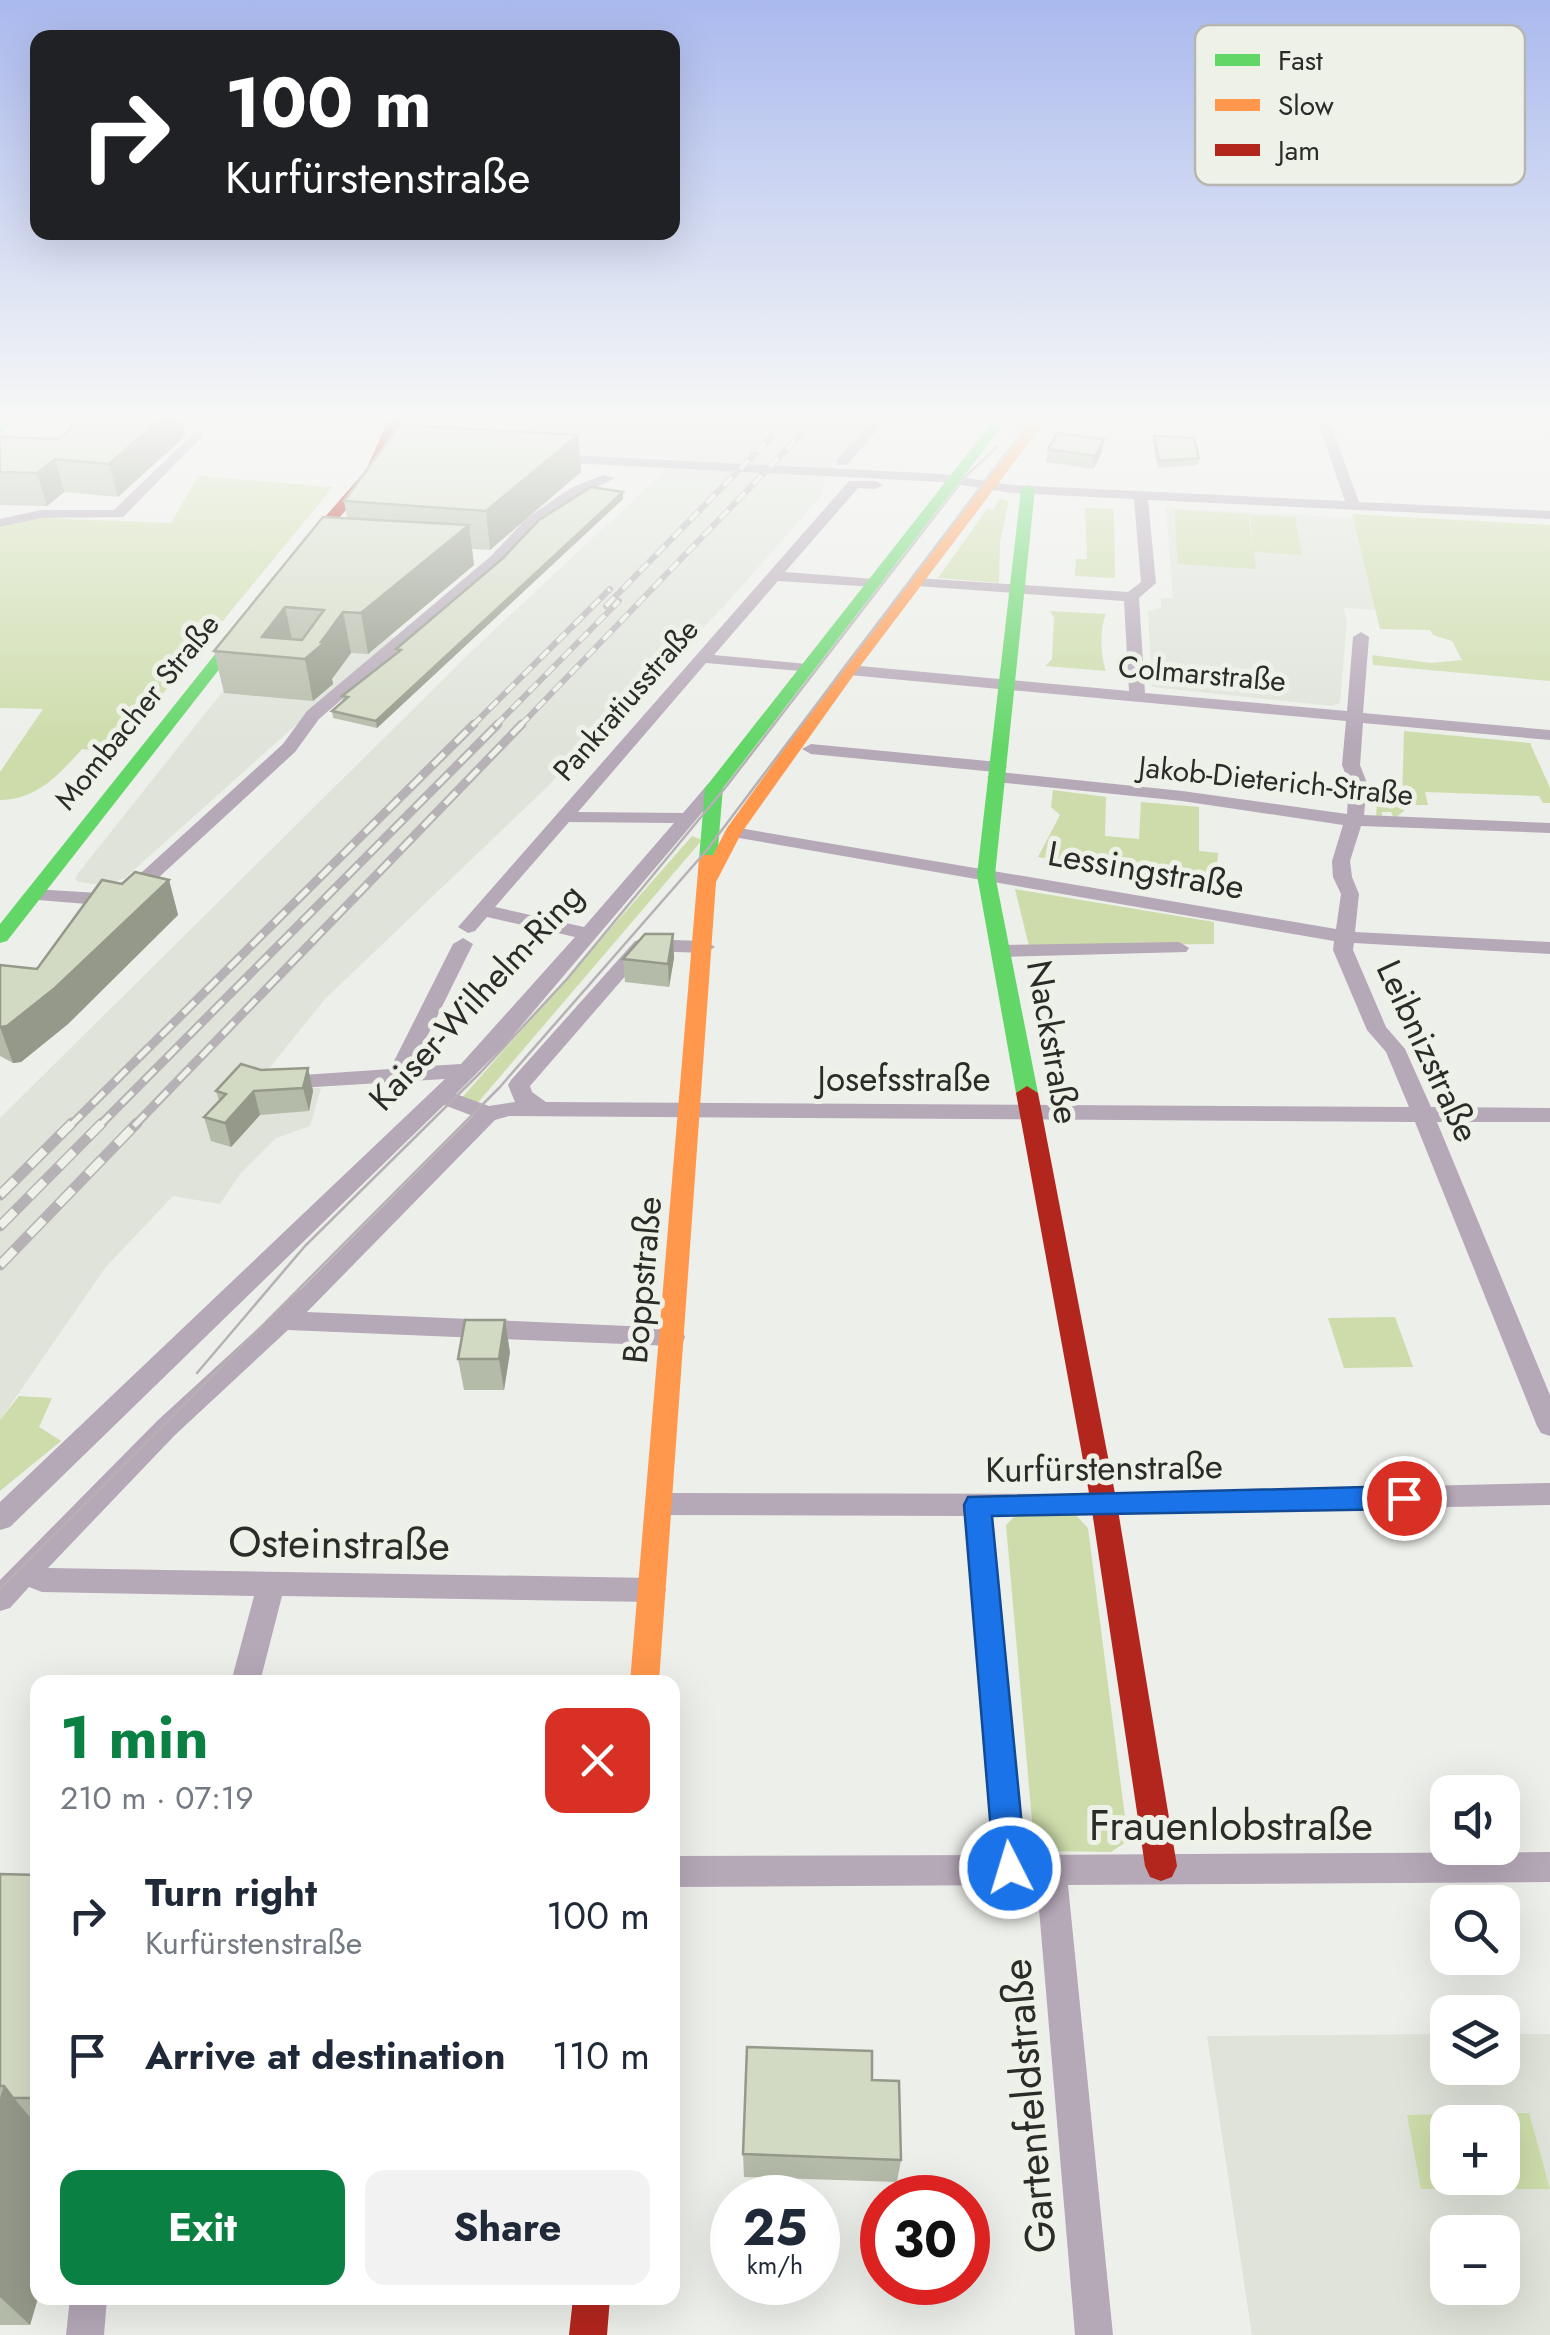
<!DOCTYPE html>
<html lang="en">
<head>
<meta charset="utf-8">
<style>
  body { margin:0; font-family:Jost,sans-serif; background:#f2f2f3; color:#1f2937; height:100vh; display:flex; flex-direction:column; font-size:38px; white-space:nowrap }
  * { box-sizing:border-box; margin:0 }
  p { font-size:32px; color:#747a83 }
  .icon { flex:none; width:55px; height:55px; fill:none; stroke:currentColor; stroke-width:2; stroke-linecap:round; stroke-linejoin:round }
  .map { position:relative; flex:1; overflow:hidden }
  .panel { position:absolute; left:30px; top:1675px; width:650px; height:630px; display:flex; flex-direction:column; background:#fff; border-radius:20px; box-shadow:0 10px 40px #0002 }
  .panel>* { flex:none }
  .guide { position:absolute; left:30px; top:30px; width:650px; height:210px; border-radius:20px; box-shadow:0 10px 40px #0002; background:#202124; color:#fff; overflow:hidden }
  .buttons { position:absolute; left:1430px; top:1775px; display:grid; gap:20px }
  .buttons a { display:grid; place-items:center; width:90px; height:90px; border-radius:20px; background:#fff; box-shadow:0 10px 40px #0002; font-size:50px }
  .speed { position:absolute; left:710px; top:2175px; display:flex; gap:20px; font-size:50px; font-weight:700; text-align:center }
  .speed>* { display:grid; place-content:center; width:130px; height:130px; border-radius:50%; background:#fff; box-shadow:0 10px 40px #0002; line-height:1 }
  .speed small { font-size:25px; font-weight:400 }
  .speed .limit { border:15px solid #d22; background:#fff; color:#111 }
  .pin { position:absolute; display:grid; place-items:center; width:85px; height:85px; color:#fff; margin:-42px; border:5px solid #fff; border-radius:50%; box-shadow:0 2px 10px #0007 }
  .me { position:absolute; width:110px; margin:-55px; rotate:355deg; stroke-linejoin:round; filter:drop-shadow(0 0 8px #0008) }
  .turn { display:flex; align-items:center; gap:35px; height:210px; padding:0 30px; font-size:45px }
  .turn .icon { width:130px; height:130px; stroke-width:2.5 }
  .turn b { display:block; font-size:70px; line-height:85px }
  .round { display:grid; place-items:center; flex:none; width:105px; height:105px; border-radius:20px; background:#f2f2f3 }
  .overview { display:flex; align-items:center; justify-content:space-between; height:170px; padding:0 30px }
  h1 { font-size:60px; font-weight:700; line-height:75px; color:#0b8043 }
  .button { display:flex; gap:20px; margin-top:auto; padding:20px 30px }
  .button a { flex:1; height:115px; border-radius:20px; background:#0b8043; color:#fff; font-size:40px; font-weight:700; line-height:115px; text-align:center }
  .button a+a { background:#f2f2f3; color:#1f2937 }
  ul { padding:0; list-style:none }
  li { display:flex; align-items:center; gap:30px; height:140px; padding:0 30px }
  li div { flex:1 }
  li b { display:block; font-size:38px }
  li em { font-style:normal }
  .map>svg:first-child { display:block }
  .built { fill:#dfe3d9; fill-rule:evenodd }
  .green { fill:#cddcaa; fill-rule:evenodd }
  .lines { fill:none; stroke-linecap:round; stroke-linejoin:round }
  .street { fill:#b5a8b7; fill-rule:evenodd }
  .fast { fill:#63d668; fill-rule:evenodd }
  .slow { fill:#ff974d; fill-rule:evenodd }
  .jam { fill:#b3261e; fill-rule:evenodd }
  .tram { stroke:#b5b1b4; stroke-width:2.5 }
  .rail-far2-casing { stroke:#b5b1b4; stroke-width:6 }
  .rail-far1-casing { stroke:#b5b1b4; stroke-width:9 }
  .rail-casing { stroke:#b5b1b4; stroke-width:11 }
  .rail-far2 { stroke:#eef1e8; stroke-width:4; stroke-dasharray:12; stroke-linecap:butt }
  .rail-far1 { stroke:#eef1e8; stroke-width:5; stroke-dasharray:16; stroke-linecap:butt }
  .rail { stroke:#eef1e8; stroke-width:8; stroke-dasharray:21; stroke-linecap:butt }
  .wall { fill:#b5bba9 }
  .shaded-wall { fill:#949989 }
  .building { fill:#d3dac4; stroke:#949989; stroke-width:2.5; fill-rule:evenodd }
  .route { fill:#1a73e8; stroke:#114b97; stroke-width:2.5 }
  .labels { text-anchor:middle; stroke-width:10; stroke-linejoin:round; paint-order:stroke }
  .far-street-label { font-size:30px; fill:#2b2c29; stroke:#eef1e8 }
  .street-label { font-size:35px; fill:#2b2c29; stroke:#eef1e8 }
  .near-street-label { font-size:42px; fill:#2b2c29; stroke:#eef1e8 }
  .key { fill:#eef1e8; stroke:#b4b6af; stroke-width:2.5 }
  .key-label { font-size:28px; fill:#2b2c29 }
</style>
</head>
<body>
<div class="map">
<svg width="1550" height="2335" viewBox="0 0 1550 2335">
  <rect width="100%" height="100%" fill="#edefea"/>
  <g class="built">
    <polygon points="412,420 872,420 832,464 819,498 728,602 544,790 325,999 254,1087 321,1088 310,1126 276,1138 240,1174 220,1204 173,1196 105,1268 0,1420 0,1118 473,650 678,458 435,445 407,429"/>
    <polygon points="1166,508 1353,518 1377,610 1344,608 1347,621 1340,703 1332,706 1152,687 1148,611 1161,608 1161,598 1173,598"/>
    <polygon points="274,627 394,637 125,878 105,886 79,882 75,879 79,872"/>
    <path d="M 1447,2034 L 1448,2068 L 1502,2068 L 1503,2034 L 1550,2034 L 1550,2335 L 1252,2335 L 1207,2036 ZM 1448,2122 L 1502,2122 L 1502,2178 L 1448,2178 ZM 1448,2232 L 1502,2232 L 1502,2288 L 1448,2288 Z"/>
  </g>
  <g class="green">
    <path d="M 198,476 L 333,487 L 114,753 L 82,749 C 59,775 36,800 0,800 L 0,772 L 43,709 L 0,708 L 0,527 L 40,518 L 171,523 Z"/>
    <polygon points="999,499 1009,501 1000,542 999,583 938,578 987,509 993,510"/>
    <polygon points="1085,508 1114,509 1115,578 1075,576 1076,559 1087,559"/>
    <polygon points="1174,510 1248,514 1253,548 1250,515 1295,517 1302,555 1254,552 1256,569 1178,564"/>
    <polygon points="1352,514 1550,525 1550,681 1373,665 1372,655 1431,663 1462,660 1452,641 1433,635 1430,630 1380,629"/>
    <path d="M 1050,611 L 1106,614 C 1099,630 1101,657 1106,671 L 1045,666 L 1052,659 L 1054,618 Z"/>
    <polygon points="1404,731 1530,743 1550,788 1550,803 1543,803 1539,796 1425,792 1428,805 1411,805 1394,819 1391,812 1382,812 1382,819 1376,819 1377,801 1402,804"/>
    <polygon points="1053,790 1106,797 1105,836 1139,839 1141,802 1199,807 1199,851 1218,853 1216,887 1038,857 1060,815 1051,807"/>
    <polygon points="692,836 702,840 475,1106 460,1100"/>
    <polygon points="1015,889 1214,922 1214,944 1029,946"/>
    <polygon points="1395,1317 1413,1367 1344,1368 1328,1318"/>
    <polygon points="19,1396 52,1398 39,1427 61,1441 0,1491 0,1420"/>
    <polygon points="1018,1513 1074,1513 1088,1528 1127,1833 1126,1842 1111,1852 1048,1851 1033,1832 1006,1525"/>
    <path d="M 1529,2113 L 1550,2189 L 1421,2189 L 1407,2115 ZM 1448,2122 L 1502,2122 L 1502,2178 L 1448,2178 Z"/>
  </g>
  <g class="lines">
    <g class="street">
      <polygon points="873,420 886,420 847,465 837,465 837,459"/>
      <path d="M 1317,420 L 1329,420 L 1359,502 L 1550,511 L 1550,519 L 1148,500 L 1156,583 L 1139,598 L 1145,693 L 1347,711 L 1353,637 L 1361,632 L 1369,637 L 1363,713 L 1550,730 L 1550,740 L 1363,723 L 1360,765 L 1367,783 L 1364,815 L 1550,823 L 1550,833 L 1361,826 L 1350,861 L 1352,877 L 1359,894 L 1355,932 L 1550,942 L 1550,954 L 1354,943 L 1353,950 L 1386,1027 L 1405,1049 L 1431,1107 L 1550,1108 L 1550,1122 L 1437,1122 L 1550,1395 L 1550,1436 L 1541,1433 L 1537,1426 L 1415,1122 L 509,1116 L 495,1120 L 307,1312 L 673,1328 L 682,1330 L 685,1337 L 682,1344 L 673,1346 L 288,1330 L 175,1435 L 48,1568 L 652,1578 L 662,1581 L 666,1590 L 662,1599 L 652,1602 L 282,1596 L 260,1682 L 231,1682 L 254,1596 L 42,1592 L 29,1587 L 10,1608 L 0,1611 L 0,1580 L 157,1421 L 303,1287 L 473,1116 L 444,1105 L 10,1527 L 0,1530 L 0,1502 L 445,1079 L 282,1089 L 274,1087 L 271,1082 L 274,1077 L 390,1069 L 453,944 L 463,938 L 473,944 L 412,1067 L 461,1064 L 575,937 L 487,917 L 475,931 L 468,933 L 458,927 L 849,481 L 876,481 L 883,485 L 876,489 L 858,488 L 785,572 L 875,579 L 882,583 L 875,587 L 778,581 L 714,655 L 807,664 L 813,666 L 813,672 L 706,663 L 578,812 L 683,813 L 708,784 L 714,783 L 723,788 L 505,1045 L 456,1094 L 489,1106 L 515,1102 L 508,1085 L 511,1080 L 635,941 L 642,939 L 705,941 L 715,947 L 705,953 L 647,951 L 530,1086 L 532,1092 L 546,1102 L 1409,1107 L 1386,1052 L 1367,1030 L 1333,950 L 1334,941 L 733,837 L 724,832 L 733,827 L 1336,929 L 1341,894 L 1333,877 L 1332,861 L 1343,825 L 1182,801 L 996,782 L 987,777 L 995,772 L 811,754 L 802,749 L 811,744 L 998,762 L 1007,767 L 999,772 L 1182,791 L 1347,814 L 1349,783 L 1342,765 L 1346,721 L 849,675 L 841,670 L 849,665 L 1129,691 L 1124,601 L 917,586 L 910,582 L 917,578 L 1128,592 L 1141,582 L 1134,499 L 1012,493 L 942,482 L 551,462 L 544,458 L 551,454 L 942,474 L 1012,485 L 1345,501 ZM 569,822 L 674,823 L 584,927 L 495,907 Z"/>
      <polygon points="196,431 201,432 201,438 123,517 41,518 0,527 0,519 41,510 114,510"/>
      <polygon points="603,475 615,478 565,503 537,524 501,562 319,719 295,752 145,890 99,905 26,899 24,895 33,889 98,893 131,882 283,744 307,711 491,556 527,518 571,488"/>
      <polygon points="1179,942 1189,948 1186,952 1001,957 991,951 1001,945"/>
      <polygon points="1550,1483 1550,1505 992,1516 1024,1855 1550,1852 1550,1882 1068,1885 1113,2335 1075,2335 1037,1885 672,1887 672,1856 993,1855 965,1516 659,1515 649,1512 646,1504 649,1496 659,1493 1079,1494"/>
      <polygon points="70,2298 107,2298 104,2335 66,2335"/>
    </g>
    <g class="fast">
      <polygon points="5,420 20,420 0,433 0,423"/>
      <polygon points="994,420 1007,420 723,788 717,859 715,863 701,863 699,859 705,788"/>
      <polygon points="1028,485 1035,489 995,875 1038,1093 1027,1100 1016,1093 977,875 1021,489"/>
      <polygon points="240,623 253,626 7,941 0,943 0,924"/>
    </g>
    <polygon class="slow" points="1033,420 1046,420 855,673 742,832 716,882 659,1682 630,1682 699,859 701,855 713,855 727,828 843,667"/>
    <g class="jam">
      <polygon points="388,420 401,420 377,474 307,555 297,555 297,549 366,470"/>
      <polygon points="1027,1086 1038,1093 1117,1504 1177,1866 1172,1877 1161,1881 1150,1877 1145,1866 1091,1504 1016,1093"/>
      <polygon points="573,2298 610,2298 607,2335 569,2335"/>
    </g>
    <g class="tram">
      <polyline points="197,1373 305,1246 480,1073 567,979 725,788 965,477 997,447"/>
      <polyline points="0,1589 499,1088 706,851 1031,420"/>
    </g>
    <defs>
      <g id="rail-far2">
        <polyline points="606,606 788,420"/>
        <polyline points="472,726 610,589"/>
        <polyline points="495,726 619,601"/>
        <polyline points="520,726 815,420"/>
      </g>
      <g id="rail-far1">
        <polyline points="70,1126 474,724"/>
        <polyline points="99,1126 498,724"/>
        <polyline points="134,1126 522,724"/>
      </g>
      <g id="rail">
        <polyline points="0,1195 72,1123"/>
        <polyline points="0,1226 102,1123"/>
        <polyline points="0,1265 137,1123"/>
      </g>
    </defs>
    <use href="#rail-far2" class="rail-far2-casing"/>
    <use href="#rail-far1" class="rail-far1-casing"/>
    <use href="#rail" class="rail-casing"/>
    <use href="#rail-far2" class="rail-far2"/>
    <use href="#rail-far1" class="rail-far1"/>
    <use href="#rail" class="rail"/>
  </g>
  <g class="wall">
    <polygon points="82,420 182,420 185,436 118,497 64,492 47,506 0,505 0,437 58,439"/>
    <polygon points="578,435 581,472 490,550 472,549 474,565 368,654 351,653 332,679 333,684 313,701 224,693 214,651 347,518 344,501"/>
    <polygon points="1154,436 1199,458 1198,465 1158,468 1153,443"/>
    <polygon points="1048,449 1102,452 1093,469 1046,462"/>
    <polygon points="623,492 623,499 377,728 333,718 332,711 343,702 342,696 397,653 396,649"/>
    <polygon points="169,880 178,915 68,1024 21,1062 13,1063 0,1056 0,965 37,969 122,884"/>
    <polygon points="673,934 674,958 669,987 625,982 623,959"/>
    <polygon points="308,1068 313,1091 309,1111 260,1115 231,1147 211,1141 204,1117 219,1101 216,1091 261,1070"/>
    <polygon points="510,1352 504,1390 464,1390 458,1359"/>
    <polygon points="0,1874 38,1875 38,2298 30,2325 0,2325"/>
    <polygon points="872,2080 901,2160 897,2182 744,2177 743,2154"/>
  </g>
  <g class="shaded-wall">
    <polygon points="159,420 182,420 185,436 118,497 109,464"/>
    <polygon points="578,435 581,472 490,550 486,511"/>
    <polygon points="1104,439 1102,452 1093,469 1095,456"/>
    <polygon points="55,459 64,492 47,506 37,473"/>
    <polygon points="623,492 623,499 377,728 376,721"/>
    <polygon points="469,525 474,565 368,654 361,613"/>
    <polygon points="285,607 294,648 262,637"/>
    <polygon points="343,612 351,653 332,679 333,684 313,701 305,659 321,642"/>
    <polygon points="169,880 178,915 68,1024 21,1062 13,1063 0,1027"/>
    <polygon points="673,934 674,958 669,987 668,964"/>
    <polygon points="308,1068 313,1091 309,1111 303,1088"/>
    <polygon points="254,1091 260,1115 231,1147 225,1123"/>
    <polygon points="505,1320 510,1352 504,1390 499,1359"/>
    <polygon points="4,2086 38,2127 38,2298 30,2325 0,2297 0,2098"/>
  </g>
  <g class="building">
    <polygon points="82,420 159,420 109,464 55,459 37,473 0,472 0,437 58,439"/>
    <polygon points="400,425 578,435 486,511 344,501"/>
    <polygon points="1057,433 1104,439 1095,456 1048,449"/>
    <polygon points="1154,436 1194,438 1199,458 1159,461"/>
    <polygon points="591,487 623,492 376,721 332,711 348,697 342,696 401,650 396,649 503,558 539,520"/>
    <path d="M 323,517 L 469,525 L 361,613 L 343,612 L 321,642 L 325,642 L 305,659 L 214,651 ZM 285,607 L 324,610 L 302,640 L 262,637 Z"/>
    <polygon points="135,872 169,880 55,988 7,1026 0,1027 0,965 37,969 102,880 122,884"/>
    <polygon points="645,934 673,934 668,964 623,959"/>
    <polygon points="241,1064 261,1070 308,1068 303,1088 254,1091 225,1123 204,1117 226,1094 216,1091"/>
    <polygon points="465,1320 505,1320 499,1359 458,1359"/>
    <polygon points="0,1874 38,1875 38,2098 13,2098 4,2086 0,2086"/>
    <polygon points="747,2047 872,2051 872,2080 899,2081 901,2160 743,2154"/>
  </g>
  <linearGradient id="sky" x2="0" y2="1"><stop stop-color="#aab9ee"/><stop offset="0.56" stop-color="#f7f8f6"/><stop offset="1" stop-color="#f7f8f6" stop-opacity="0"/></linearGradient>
  <rect width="1550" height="747" fill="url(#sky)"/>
  <polygon class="route" points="1404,1486 1414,1490 1418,1498 1414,1505 1404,1509 992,1516 1026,1868 1021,1880 1010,1884 999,1880 994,1868 964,1505 968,1497"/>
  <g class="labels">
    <g class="far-street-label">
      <text transform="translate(1202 674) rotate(5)" y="10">Colmarstraße</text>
      <text transform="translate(626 700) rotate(-49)" y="10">Pankratiusstraße</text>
      <text transform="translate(137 712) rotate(-51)" y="10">Mombacher Straße</text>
      <text transform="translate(1276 781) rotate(6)" y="10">Jakob-Dieterich-Straße</text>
    </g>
    <g class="street-label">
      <text transform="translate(1146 870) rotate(10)" y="12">Lessingstraße</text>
      <text transform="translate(476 997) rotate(-47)" y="12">Kaiser-Wilhelm-Ring</text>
      <text transform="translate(1053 1042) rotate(80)" y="12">Nackstraße</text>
      <text transform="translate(1428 1051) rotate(65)" y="12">Leibnizstraße</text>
      <text x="904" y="1091">Josefsstraße</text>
      <text transform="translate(642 1280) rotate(-85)" y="12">Boppstraße</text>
      <text transform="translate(1104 1468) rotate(-1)" y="12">Kurfürstenstraße</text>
    </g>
    <g class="near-street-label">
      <text transform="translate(339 1543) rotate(1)" y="15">Osteinstraße</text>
      <text x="1231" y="1840">Frauenlobstraße</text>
      <text transform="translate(1028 2106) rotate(-95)" y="15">Gartenfeldstraße</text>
    </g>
  </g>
  <rect x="1195" y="25" width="330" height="160" rx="15" class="key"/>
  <rect x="1215" y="54" width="45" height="12" fill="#63d668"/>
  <rect x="1215" y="99" width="45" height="12" fill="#ff974d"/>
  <rect x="1215" y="144" width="45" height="12" fill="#b3261e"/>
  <g class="key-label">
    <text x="1278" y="70">Fast</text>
    <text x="1278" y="115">Slow</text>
    <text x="1278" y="160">Jam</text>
  </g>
</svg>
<div class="buttons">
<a><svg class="icon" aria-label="sound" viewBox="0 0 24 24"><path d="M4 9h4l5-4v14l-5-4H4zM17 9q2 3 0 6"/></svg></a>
<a><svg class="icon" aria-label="search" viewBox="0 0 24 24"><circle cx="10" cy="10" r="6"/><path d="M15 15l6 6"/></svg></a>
<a><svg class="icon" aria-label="layers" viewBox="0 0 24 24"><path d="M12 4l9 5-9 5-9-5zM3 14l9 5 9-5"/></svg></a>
<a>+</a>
<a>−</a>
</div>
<div class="speed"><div>25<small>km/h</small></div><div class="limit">30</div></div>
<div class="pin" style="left:1404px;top:1498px;background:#d93025"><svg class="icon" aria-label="arrive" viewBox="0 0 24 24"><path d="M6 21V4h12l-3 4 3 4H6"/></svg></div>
<svg class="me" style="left:1010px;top:1868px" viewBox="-20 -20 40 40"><circle r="17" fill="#1a73e8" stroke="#fff" stroke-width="3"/><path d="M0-11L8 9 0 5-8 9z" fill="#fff"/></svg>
<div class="guide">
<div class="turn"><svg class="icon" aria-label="right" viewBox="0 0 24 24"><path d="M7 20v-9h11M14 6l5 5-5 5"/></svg><div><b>100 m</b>Kurfürstenstraße</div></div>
</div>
<section class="panel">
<div class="overview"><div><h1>1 min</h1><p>210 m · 07:19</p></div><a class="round" style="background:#d93025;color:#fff"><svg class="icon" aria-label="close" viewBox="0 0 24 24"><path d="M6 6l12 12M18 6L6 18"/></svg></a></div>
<ul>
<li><svg class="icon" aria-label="right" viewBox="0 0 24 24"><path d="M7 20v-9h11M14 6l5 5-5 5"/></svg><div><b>Turn right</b><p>Kurfürstenstraße</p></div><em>100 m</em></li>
<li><svg class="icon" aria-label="arrive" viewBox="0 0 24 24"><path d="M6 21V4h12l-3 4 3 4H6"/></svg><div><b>Arrive at destination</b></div><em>110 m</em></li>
</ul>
<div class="button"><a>Exit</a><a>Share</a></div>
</section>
</div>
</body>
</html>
